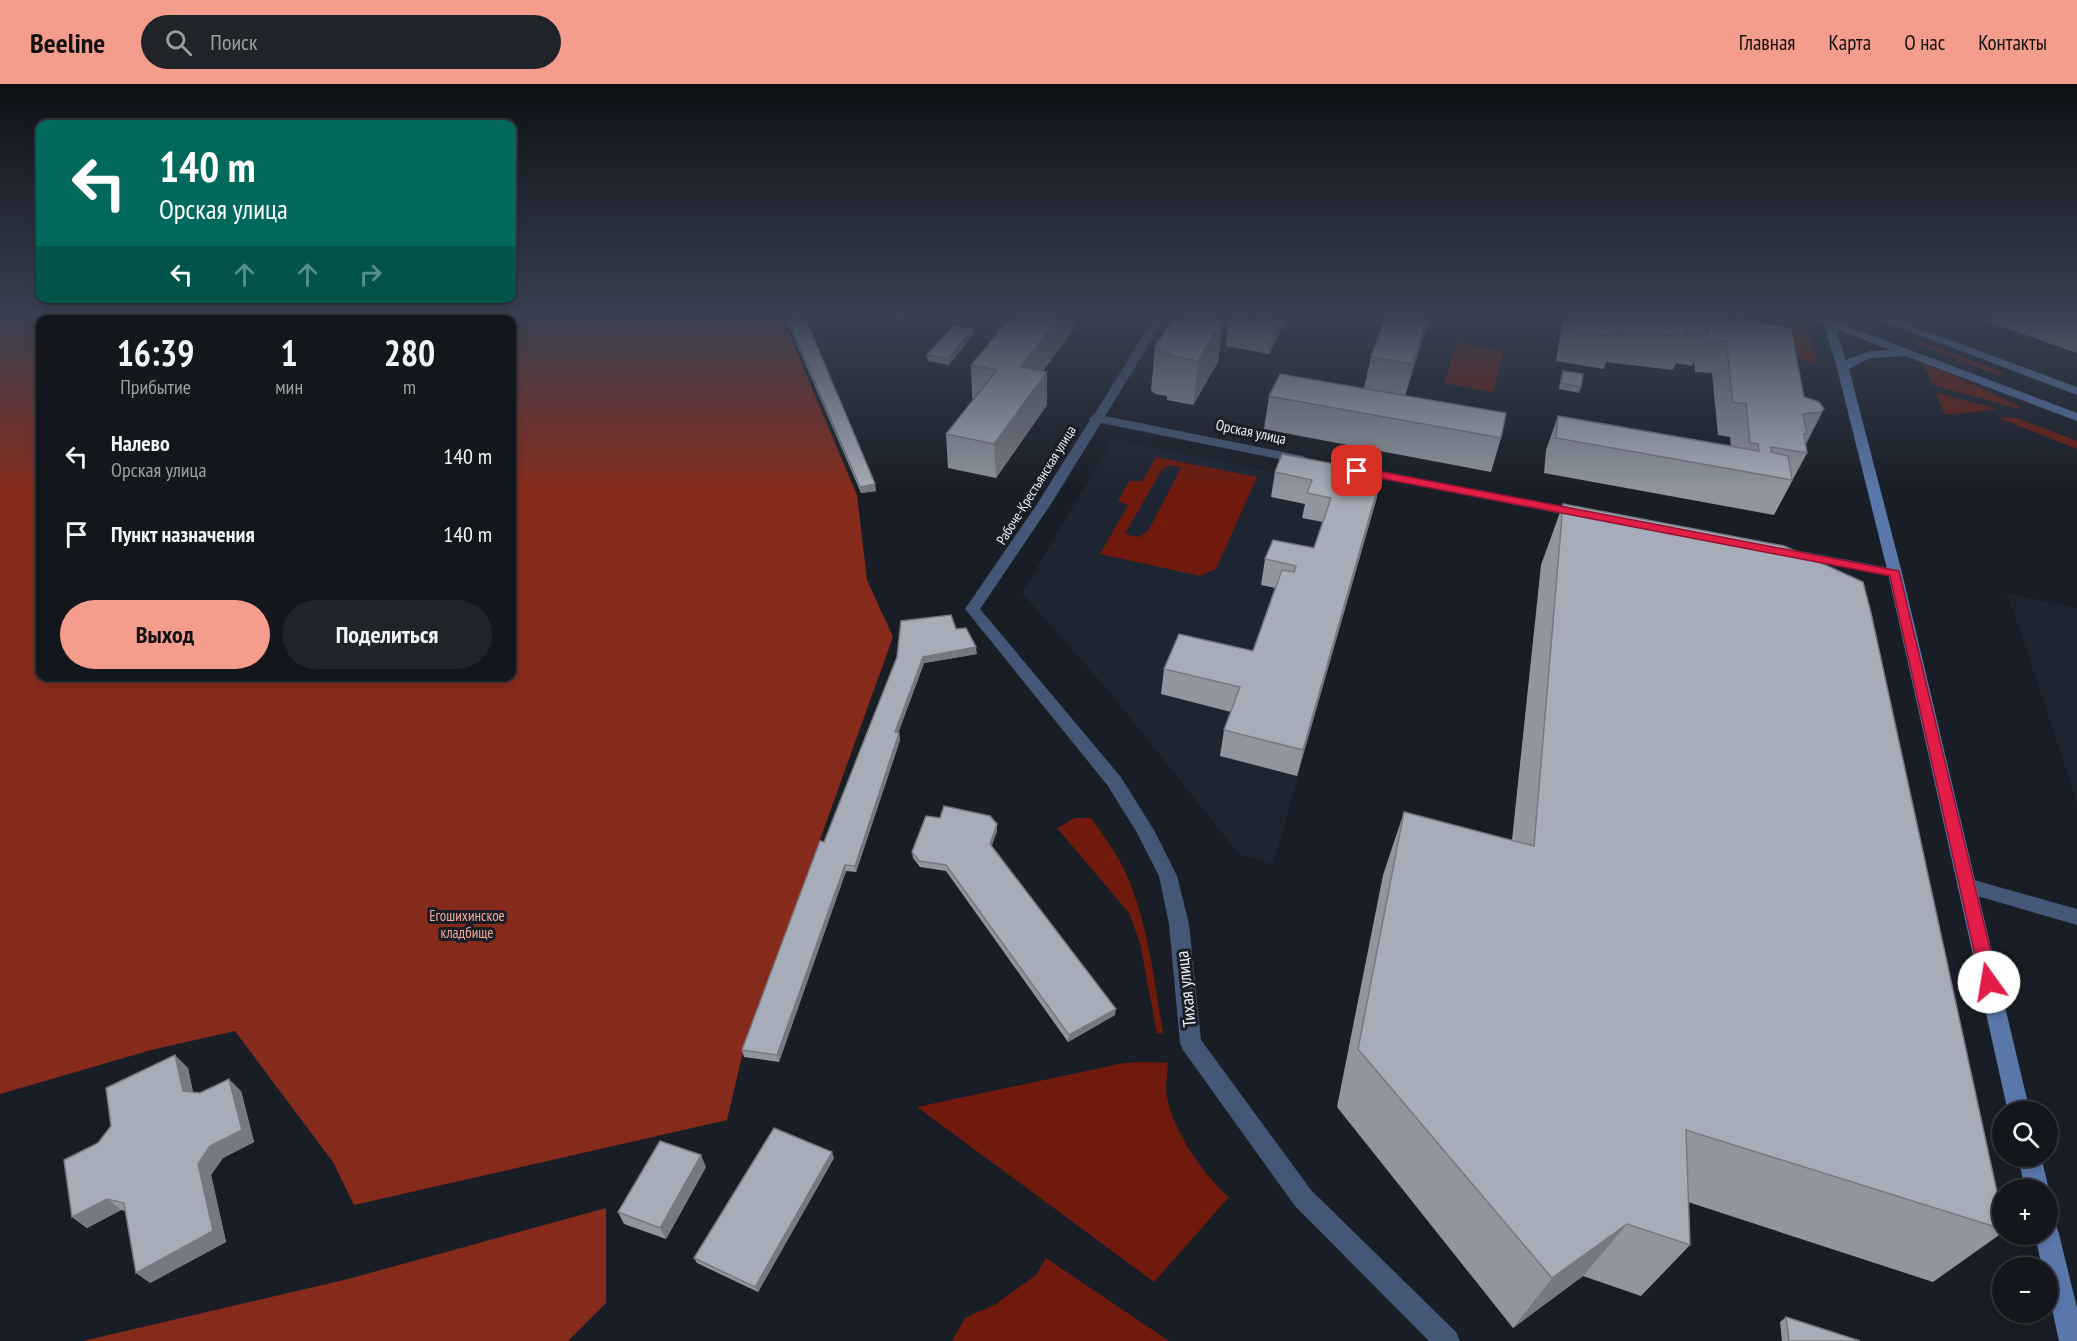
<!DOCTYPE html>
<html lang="ru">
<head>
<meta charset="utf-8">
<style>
  body { margin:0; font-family:"PT Sans Narrow",sans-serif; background:#202329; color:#f1f3f6; height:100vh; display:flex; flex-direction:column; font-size:22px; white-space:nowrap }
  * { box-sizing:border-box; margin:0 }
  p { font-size:20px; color:#9d9fa3 }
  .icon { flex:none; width:33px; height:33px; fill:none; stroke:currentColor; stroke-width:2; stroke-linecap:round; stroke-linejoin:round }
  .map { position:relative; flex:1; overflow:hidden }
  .details { position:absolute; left:36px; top:231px; width:480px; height:366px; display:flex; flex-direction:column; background:#13161c; border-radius:12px; box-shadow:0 3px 9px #0003,0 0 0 2px #32353b }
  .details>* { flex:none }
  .guide { position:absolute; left:36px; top:36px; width:480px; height:183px; border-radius:12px; box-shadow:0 3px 9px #0003,0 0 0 2px #32353b; background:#00695c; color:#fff; overflow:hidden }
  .fabs { position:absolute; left:1992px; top:1017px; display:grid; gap:12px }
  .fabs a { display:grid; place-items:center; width:66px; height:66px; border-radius:50%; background:#13161c; box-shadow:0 3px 9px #0003,0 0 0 2px #32353b; font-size:30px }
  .pin { position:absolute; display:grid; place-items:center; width:51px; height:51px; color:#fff; margin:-26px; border-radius:12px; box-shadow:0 3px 9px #0006 }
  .me { position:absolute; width:66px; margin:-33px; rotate:347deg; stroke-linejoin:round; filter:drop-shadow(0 0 4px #0008) }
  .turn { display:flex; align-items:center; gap:21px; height:126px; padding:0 24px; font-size:27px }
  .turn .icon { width:78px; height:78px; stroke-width:2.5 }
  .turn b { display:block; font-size:42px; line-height:51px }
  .lanes { display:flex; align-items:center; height:57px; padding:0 24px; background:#0003; justify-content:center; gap:30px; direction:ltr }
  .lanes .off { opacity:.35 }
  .eta { display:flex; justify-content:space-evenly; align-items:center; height:102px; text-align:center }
  .eta b { font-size:36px; font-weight:800; line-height:42px }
  .cta { display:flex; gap:12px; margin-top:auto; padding:12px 24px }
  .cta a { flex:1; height:69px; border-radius:36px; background:#f49d8c; color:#111; font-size:24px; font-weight:800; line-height:69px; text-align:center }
  .cta a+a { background:#202329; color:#f1f3f6 }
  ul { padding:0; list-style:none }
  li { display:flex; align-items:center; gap:18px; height:78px; padding:0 24px }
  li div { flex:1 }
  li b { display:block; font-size:22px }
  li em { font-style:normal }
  header { display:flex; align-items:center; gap:36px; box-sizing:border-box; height:84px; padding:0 30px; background:#f49d8c; color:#111 }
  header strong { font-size:28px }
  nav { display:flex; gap:33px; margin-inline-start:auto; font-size:21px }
  .search { width:420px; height:54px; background:#202329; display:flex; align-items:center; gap:15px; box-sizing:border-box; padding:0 21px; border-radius:33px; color:#9d9fa3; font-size:22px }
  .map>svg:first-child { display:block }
  .built { fill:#1d2432 }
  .green { fill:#6f1a0c; fill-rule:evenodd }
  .forest { fill:#862b1c; fill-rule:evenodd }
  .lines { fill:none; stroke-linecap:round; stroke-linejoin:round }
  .minor { fill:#455777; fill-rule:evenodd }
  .secondary { fill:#5a77aa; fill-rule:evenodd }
  .wall { fill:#90959e }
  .shaded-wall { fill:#757981 }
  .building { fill:#a7adb8; stroke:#757981; stroke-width:1.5 }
  .route { fill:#e11d48; stroke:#92132f; stroke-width:1.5 }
  .labels { text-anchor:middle; stroke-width:6; stroke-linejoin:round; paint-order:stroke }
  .far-street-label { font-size:14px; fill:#edf1f7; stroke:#191e26 }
  .street-label { font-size:15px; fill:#edf1f7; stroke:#191e26 }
  .park-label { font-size:15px; fill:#f5a898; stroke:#191e26 }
  .near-street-label { font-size:18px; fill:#edf1f7; stroke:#191e26 }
</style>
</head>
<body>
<header>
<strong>Beeline</strong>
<div class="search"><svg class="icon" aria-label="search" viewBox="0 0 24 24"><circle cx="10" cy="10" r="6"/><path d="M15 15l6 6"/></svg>Поиск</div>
<nav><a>Главная</a><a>Карта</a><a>О нас</a><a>Контакты</a></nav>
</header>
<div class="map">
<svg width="2077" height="1257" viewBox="0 0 2077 1257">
  <rect width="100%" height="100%" fill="#191e26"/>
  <g class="built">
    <polygon points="1113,355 1372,409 1371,412 1377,413 1273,781 1239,770 1108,606 1022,509"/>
    <polygon points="2006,509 2077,524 2077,719 2020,546"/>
  </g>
  <g class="green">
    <polygon points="1780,231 1796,236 1808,245 1818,281 1800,275"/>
    <polygon points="1912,254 2005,289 1999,290 2001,292 1916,260"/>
    <polygon points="1457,259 1504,267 1493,308 1444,299"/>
    <polygon points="1923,280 1958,293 2021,323 2019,325 1933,301"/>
    <polygon points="1936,309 1940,310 1998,325 1945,331"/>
    <polygon points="2005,333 2017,334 2077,357 2077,365 1999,334"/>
    <path d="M 1156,373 L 1257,393 L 1216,485 L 1200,492 L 1100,470 L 1128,421 L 1118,417 L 1129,397 L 1142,397 ZM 1170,381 L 1181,384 L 1148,447 L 1139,453 L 1125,450 L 1162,385 Z"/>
    <path d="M 1075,734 L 1091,734 C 1105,754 1120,773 1129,797 C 1149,845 1154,898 1163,949 L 1157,949 L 1140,859 L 1129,829 L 1057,744 Z"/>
    <path d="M 1148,978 L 1168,979 C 1168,987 1166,995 1166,1003 C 1167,1039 1202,1090 1229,1113 L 1154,1198 L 917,1023 L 1124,979 Z"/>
    <polygon points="1046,1174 1169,1257 952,1257 965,1234 996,1220 1036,1191"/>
  </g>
  <g class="forest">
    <path d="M 0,231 L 781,231 L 857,411 L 867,496 L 893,553 L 742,972 L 727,1036 L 354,1121 L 333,1078 L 235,947 L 151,966 L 0,1010 ZM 40,236 L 512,236 L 512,592 L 40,592 Z"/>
    <polygon points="606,1124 606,1219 568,1257 83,1257 348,1195"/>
  </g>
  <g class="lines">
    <g class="minor">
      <polygon points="1156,231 1167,231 1105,332 1303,372 1309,376 1303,380 1101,339 1051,420 980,525 1120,692 1154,746 1177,792 1189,840 1201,956 1311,1106 1456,1248 1460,1257 1429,1257 1295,1122 1183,966 1180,959 1169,840 1159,792 1137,749 1108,702 965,525 1037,420 1090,336 1089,334 1094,331"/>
      <polygon points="1361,383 1583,426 1590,430 1583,434 1356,390 1355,387"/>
      <polygon points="1785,464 1895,485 1902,489 1895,493 1780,471 1778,468 1780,465"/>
      <polygon points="1967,794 2077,825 2077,841 1960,807 1957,802 1960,797"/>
    </g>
    <g class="secondary">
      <path d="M 1803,231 L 1831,231 L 1833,237 L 2077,329 L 2077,337 L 1905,272 L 1870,274 L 1849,285 L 1902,489 L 2030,1028 L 2008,1028 L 1888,489 L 1837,284 L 1824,241 ZM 1836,245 L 1890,266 L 1870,267 L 1846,276 Z"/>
      <polygon points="1866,231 1882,231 2077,303 2077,311"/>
      <polygon points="2018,1072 2041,1072 2049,1106 2048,1109 2048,1106 2025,1106"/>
      <polygon points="2048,1138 2056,1141 2059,1150 2077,1224 2077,1257 2059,1257 2048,1206 2048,1184 2042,1184 2035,1150 2048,1150"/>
    </g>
  </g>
  <g class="wall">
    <polygon points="784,231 804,231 876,407 861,409"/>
    <polygon points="867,231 910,231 904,237"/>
    <polygon points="1013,231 1083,231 1082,233 1079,233 1075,237 1075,243 1043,287 1047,321 996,394 948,384 946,350 974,315 972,314 971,281"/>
    <polygon points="1229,231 1288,231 1269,270 1226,262"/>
    <polygon points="1430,231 1405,312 1501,354 1491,388 1264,345 1269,312 1364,304 1371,273"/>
    <polygon points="1560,231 1740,231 1804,313 1824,325 1806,360 1807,369 1774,431 1544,389 1546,366 1558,332 1731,362 1730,353 1718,351 1712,289 1695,288 1694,277 1692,282 1676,279 1673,286 1606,278 1604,285 1556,277 1561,246 1565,235 1559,234"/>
    <polygon points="1979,231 2077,231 2077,269 1986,237 1988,234"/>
    <polygon points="1180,235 1223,236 1218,278 1193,321 1167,316 1167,312 1155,310 1151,306 1155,263"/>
    <polygon points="973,251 949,281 928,277 927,271"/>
    <polygon points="1563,287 1581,303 1579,309 1559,305 1561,293"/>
    <polygon points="1282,370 1377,413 1297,692 1220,672 1224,646 1231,628 1161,610 1164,585 1253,567 1275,504 1261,501 1265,475 1314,464 1323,438 1302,434 1305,420 1271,413 1275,388"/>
    <polygon points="1563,420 2002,1131 2002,1149 1933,1198 1688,1118 1690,1161 1641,1212 1583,1192 1513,1244 1337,1023 1383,791 1404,728 1512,756 1541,481"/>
    <polygon points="956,545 977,570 924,579 898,649 899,649 900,656 856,788 846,787 779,978 744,973 742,966 897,573"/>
    <polygon points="940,734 997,747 991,763 1115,931 1068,958 946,787 920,783 913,774 912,768"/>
    <polygon points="188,984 193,1008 200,1009 241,1007 254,1058 223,1074 211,1091 226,1158 150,1199 125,1127 121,1126 87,1144 72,1133 98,1059 111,1042"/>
    <polygon points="834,1074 758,1208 697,1179 694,1174"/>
    <polygon points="706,1083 666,1155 624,1140 618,1128"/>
    <polygon points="1786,1233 1860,1257 1782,1257 1780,1238"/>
  </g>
  <g class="shaded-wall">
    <polygon points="903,231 910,231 904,237"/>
    <polygon points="1061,231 1079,231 1075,237 1075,243 1021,316 1021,283"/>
    <polygon points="1277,231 1288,231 1269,270 1274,238"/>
    <polygon points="1428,231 1430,231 1405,312 1413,280"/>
    <polygon points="1223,236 1218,278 1193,321 1198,277"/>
    <polygon points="973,245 973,251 949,281 948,275"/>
    <polygon points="1047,288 1047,321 996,394 994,360"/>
    <polygon points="1824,325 1806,359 1804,361 1821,328"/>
    <polygon points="1382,389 1377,413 1297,692 1303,666"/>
    <polygon points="875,400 876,407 861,409 860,403"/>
    <polygon points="976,563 977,570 924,579 896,655 895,648 923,573"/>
    <polygon points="899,649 900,656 856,788 855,782"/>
    <polygon points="997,740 997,747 990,767 990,760"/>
    <polygon points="845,781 846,787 779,978 777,971"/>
    <polygon points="1116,925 1115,931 1068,958 1069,951"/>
    <polygon points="175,971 188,984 195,1019 183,1007"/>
    <polygon points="229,995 241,1007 254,1058 223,1074 211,1091 226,1158 150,1199 136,1189 198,1080"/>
    <polygon points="832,1068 834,1074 758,1208 755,1203"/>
    <polygon points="701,1071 706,1083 666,1155 660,1144"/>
    <polygon points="107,1115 121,1126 87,1144 72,1133"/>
    <polygon points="1627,1140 1583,1192 1513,1244 1552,1194"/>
  </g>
  <g class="building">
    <polygon points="786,231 804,231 875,400 860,403"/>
    <polygon points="1013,231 1061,231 1021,283 1047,288 994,360 946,350 997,286 971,281"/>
    <polygon points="1182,231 1211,232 1223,236 1198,277 1170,272 1172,270 1159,267 1155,263 1174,234 1180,235"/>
    <polygon points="1233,231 1277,231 1274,238"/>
    <polygon points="1386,231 1428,231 1413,280 1371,273"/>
    <polygon points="1569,231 1699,231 1705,232 1706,250 1686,247 1687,253 1616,246 1615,253 1566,245"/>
    <polygon points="1699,231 1740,231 1763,240 1707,232 1705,234 1705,232"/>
    <polygon points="1707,232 1791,244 1804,313 1819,318 1824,325 1821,328 1803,330 1807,350 1804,350 1807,369 1771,363 1771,368 1788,372 1792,396 1556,354 1558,332 1759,367 1758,360 1750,359 1746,320 1733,318 1726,257 1708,256"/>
    <polygon points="953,242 973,245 948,275 927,271"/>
    <polygon points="1563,287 1583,290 1581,303 1561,299"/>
    <polygon points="1280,290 1506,329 1501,354 1269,312"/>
    <polygon points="1282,370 1382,389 1303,666 1224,646 1240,603 1164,585 1179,550 1253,567 1282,486 1294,488 1296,482 1265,475 1273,456 1314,464 1331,414 1307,409 1312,396 1275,388"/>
    <polygon points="1563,420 1784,462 1863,498 1871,529 2002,1131 2002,1145 1686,1046 1690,1161 1627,1140 1552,1194 1358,965 1404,728 1534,762"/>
    <polygon points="951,531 956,545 966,544 976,563 923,573 895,648 899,649 855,782 845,781 777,971 742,966 820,757 824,758 897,573 901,537"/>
    <polygon points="944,722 990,732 997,740 990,760 1116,925 1069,951 946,781 919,777 912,768 926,732 940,734"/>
    <polygon points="175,971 183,1007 200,1009 229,995 242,1046 210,1062 198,1080 213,1147 136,1189 124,1119 107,1115 72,1133 64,1076 98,1059 111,1042 106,1004"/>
    <polygon points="774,1044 832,1068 755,1203 694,1174"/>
    <polygon points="660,1057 701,1071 660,1144 618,1128"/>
    <polygon points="1786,1233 1860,1257 1789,1257"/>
  </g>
  <linearGradient id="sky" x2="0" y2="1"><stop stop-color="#0e1015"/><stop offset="0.57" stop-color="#384152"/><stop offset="1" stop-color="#384152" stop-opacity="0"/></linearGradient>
  <rect width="2077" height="407" fill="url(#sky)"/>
  <polygon class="route" points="1357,383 1899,487 1998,898 1995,903 1989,905 1983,903 1981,898 1890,492 1353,389 1353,384"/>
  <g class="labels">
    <g class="far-street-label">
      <text transform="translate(1036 401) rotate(-58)" y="5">Рабоче-Крестьянская улица</text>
    </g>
    <g class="street-label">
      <text transform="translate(1251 348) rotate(12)" y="5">Орская улица</text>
    </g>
    <g class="park-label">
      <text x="467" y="837">Егошихинское<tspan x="467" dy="17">кладбище</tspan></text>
    </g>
    <g class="near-street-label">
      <text transform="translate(1186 905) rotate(-96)" y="6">Тихая улица</text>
    </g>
  </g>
</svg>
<div class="fabs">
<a><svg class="icon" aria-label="search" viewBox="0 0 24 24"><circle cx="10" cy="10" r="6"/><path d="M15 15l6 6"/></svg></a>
<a>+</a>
<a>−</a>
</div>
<div class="pin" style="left:1357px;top:387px;background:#d93025"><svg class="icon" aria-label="arrive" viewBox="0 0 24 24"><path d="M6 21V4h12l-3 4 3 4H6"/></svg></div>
<svg class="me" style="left:1989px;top:898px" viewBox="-20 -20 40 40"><circle r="19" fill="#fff"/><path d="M0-13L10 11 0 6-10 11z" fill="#e11d48"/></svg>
<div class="guide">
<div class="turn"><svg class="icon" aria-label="left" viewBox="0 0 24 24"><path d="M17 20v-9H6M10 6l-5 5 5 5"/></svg><div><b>140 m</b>Орская улица</div></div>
<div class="lanes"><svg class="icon" aria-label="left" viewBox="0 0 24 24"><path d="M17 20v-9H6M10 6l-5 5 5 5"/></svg><svg class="icon off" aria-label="ahead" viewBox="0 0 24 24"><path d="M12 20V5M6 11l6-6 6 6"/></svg><svg class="icon off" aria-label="ahead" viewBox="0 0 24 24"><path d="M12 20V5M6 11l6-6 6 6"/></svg><svg class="icon off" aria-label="right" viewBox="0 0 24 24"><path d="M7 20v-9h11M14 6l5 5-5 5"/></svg></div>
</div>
<section class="details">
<div class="eta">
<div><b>16:39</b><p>Прибытие</p></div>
<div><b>1</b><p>мин</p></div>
<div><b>280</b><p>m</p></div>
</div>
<ul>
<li><svg class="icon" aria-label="left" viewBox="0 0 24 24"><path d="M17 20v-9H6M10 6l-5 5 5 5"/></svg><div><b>Налево</b><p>Орская улица</p></div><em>140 m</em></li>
<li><svg class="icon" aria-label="arrive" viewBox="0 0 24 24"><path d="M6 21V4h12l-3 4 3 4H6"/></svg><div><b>Пункт назначения</b></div><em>140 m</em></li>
</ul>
<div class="cta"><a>Выход</a><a>Поделиться</a></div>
</section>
</div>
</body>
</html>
